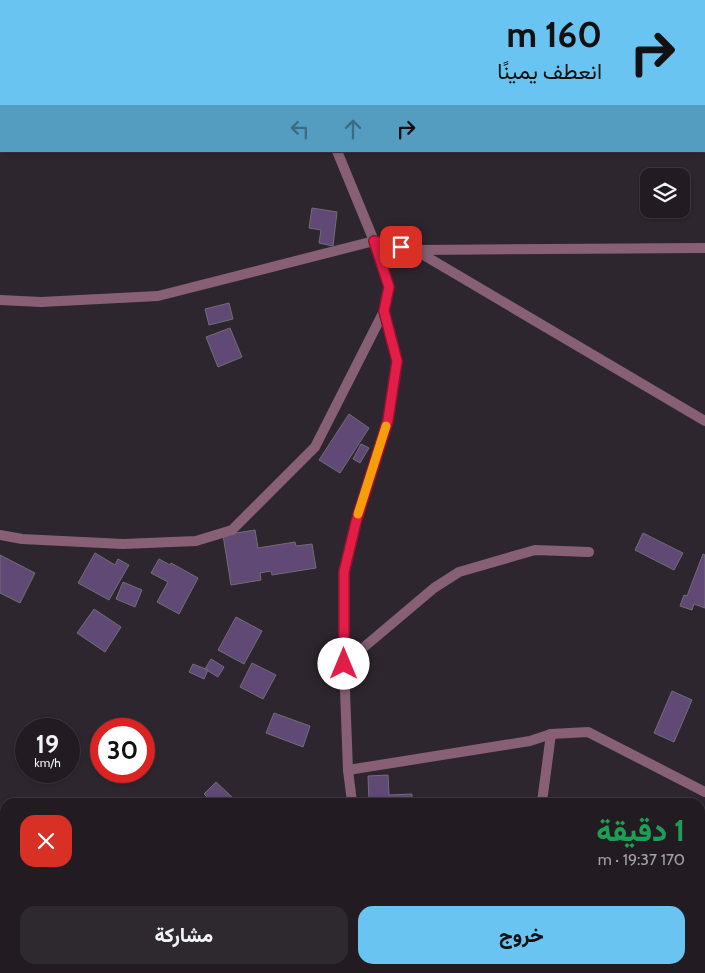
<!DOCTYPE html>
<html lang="ar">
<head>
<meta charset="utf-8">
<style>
  body { margin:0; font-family:Cabin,Vazirmatn,sans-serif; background:#2e292f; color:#f1f3f6; direction:rtl; height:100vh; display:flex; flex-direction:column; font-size:19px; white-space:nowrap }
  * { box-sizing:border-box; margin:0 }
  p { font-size:16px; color:#a2a1a5 }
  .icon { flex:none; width:28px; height:28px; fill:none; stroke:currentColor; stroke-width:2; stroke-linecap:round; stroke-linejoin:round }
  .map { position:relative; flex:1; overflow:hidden; direction:ltr }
  .details { position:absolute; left:0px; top:798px; width:705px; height:176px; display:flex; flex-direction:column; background:#221c22; border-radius:15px 15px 0 0; box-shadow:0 1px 4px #0004,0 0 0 1px #3f3a40; direction:rtl }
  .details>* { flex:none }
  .hud { position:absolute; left:0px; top:0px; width:705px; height:152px; box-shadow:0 1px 4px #0004,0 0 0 1px #3f3a40; direction:rtl; background:#69c4f1; color:#111; overflow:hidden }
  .controls { position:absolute; left:640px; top:168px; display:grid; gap:10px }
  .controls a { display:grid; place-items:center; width:50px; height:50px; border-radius:10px; background:#221c22; box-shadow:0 1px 4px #0004,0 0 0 1px #3f3a40; font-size:25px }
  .speed { position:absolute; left:15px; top:718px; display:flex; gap:10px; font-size:25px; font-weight:700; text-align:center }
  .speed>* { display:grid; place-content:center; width:65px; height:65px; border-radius:50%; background:#221c22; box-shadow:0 1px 4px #0004,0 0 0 1px #3f3a40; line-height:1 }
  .speed small { font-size:12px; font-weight:400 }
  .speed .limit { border:8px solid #d22; background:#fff; color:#111 }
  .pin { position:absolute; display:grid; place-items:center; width:42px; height:42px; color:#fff; margin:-21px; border-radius:10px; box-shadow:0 2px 8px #0006 }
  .me { position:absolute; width:55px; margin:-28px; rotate:0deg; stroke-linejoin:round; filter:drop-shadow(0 0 4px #0008) }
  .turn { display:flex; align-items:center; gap:18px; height:105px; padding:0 20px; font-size:22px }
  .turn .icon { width:65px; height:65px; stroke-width:2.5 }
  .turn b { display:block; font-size:35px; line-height:42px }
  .lanes { display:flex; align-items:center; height:48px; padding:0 20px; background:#0003; justify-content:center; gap:25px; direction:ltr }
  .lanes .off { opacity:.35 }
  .round { display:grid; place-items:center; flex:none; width:52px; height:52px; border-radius:15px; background:#2e292f }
  .head { display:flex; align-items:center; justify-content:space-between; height:85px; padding:0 20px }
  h1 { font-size:30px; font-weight:800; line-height:38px; color:#1e9e55 }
  .action { display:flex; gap:10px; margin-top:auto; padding:10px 20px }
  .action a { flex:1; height:58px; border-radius:15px; background:#69c4f1; color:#111; font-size:20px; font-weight:800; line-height:58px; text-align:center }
  .action a+a { background:#2e292f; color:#f1f3f6 }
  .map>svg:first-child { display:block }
  .green { fill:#582e39 }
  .building { fill:#604975; stroke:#726d79 }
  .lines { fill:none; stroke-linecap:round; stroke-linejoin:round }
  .minor { stroke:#876076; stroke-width:10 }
  .tertiary { stroke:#876076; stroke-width:10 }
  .route-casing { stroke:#92132f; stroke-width:12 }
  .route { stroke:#e11d48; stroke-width:9 }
  .slow { stroke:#f59e0b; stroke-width:9 }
</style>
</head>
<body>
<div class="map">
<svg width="705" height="973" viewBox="0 0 705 973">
  <rect width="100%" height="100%" fill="#2e262e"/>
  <polygon class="green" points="0,0 171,0 171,1 1,1 1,39 0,39"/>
  <g class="building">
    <polygon points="312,208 337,212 333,246 319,243 321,230 309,228"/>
    <polygon points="229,303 233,319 209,325 205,309"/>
    <polygon points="230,328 242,357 218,367 206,337"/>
    <polygon points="349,414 369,428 340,473 319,460"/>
    <polygon points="361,444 369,448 360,463 353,459"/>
    <polygon points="255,530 258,548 295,542 296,546 312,544 316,568 272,575 271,571 260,573 261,580 231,585 223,535"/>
    <polygon points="643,533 683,553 674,570 635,550"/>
    <polygon points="95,553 115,565 118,559 129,565 109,600 78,583"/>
    <polygon points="703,554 705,555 705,608 694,604 692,610 680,606 684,595 687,596"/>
    <polygon points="0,555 35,573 20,603 0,593"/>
    <polygon points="159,559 170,565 171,563 198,578 179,614 157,602 168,582 151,573"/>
    <polygon points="123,582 142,590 135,607 116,599"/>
    <polygon points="94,609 121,627 105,652 77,633"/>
    <polygon points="236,617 262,631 244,664 218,650"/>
    <polygon points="211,659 224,667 218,677 205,669"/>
    <polygon points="252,663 276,675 263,699 240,687"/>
    <polygon points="193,664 208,670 204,679 189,672"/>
    <polygon points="672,691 692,700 674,742 654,733"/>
    <polygon points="274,713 310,726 303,747 266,733"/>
    <polygon points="388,775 389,795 412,794 412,802 369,802 368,776"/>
    <polygon points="216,782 233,798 229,802 212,802 204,794"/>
  </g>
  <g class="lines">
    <g class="minor">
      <polyline points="194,0 195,1"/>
      <polyline points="415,250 705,248"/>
      <polyline points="0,300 41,302 158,296 374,241 389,287 384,311 397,361 388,420 356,522 344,571 344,664 348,770 352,802"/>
      <polyline points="0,535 22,539 123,544 196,541 232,530 315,447 384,311"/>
      <polyline points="344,664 434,588 459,572 535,550 589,552"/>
      <polyline points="348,770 530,741 551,734 588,732 705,792"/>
      <polyline points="542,802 551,734"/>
      <polyline points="407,969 409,973"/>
      <polyline points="559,969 559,973"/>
    </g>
    <g class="tertiary">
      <polyline points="272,0 273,1"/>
      <polyline points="337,151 374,241 415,250 705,421"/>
    </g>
  </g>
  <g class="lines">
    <defs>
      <polyline id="route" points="344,664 344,572 356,522 388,420 397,361 384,311 389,287 374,241 401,247"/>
    </defs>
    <use href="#route" class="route-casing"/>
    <use href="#route" class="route"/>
    <polyline class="slow" points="358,514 386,426"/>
  </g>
</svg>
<div class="controls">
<a><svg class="icon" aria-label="layers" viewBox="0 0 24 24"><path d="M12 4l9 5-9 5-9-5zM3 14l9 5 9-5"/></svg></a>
</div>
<div class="speed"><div>19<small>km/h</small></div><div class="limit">30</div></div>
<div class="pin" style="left:401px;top:247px;background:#d93025"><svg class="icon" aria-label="arrive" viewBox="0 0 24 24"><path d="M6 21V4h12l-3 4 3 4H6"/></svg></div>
<svg class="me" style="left:344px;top:664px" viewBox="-20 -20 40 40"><circle r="19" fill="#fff"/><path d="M0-13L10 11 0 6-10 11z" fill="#e11d48"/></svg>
<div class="hud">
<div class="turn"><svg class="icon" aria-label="right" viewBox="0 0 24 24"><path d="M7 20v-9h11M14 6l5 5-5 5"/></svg><div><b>160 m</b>انعطف يمينًا</div></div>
<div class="lanes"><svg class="icon off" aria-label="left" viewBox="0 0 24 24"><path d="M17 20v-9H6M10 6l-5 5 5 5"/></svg><svg class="icon off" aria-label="ahead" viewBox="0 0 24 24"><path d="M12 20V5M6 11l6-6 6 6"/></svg><svg class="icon" aria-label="right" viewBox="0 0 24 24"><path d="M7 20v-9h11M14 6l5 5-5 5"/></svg></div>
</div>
<section class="details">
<div class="head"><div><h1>1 دقيقة</h1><p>170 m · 19:37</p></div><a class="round" style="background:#d93025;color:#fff"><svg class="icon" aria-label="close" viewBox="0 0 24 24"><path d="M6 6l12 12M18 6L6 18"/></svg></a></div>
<div class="action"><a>خروج</a><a>مشاركة</a></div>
</section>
</div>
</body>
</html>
